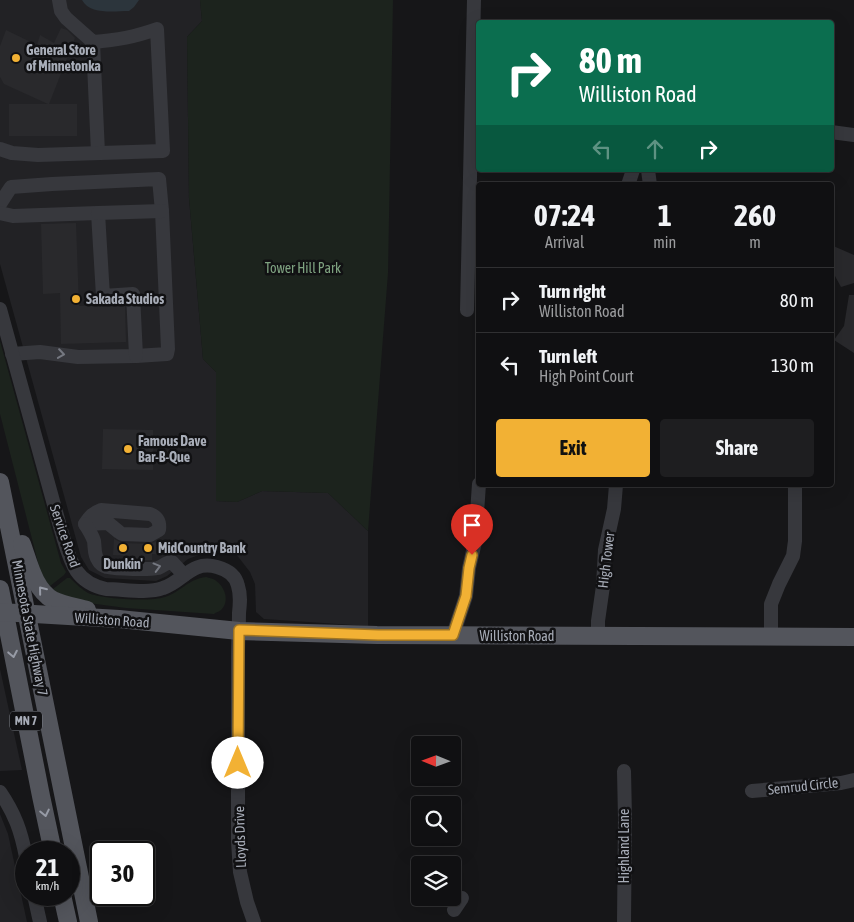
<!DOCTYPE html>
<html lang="en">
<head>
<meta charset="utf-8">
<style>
  body { margin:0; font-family:"Asap Condensed",sans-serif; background:#1e1e20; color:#f1f3f6; height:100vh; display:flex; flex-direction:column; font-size:19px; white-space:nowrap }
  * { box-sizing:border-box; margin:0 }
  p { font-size:16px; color:#9c9d9f }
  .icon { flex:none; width:28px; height:28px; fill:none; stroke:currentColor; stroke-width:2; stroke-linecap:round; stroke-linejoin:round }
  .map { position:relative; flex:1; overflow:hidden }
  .sheet { position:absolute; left:476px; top:182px; width:358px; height:305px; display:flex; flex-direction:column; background:#101012; border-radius:5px; box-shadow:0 5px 20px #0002,0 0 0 1px #303032 }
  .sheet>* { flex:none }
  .hud { position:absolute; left:476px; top:20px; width:358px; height:152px; border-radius:5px; box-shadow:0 5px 20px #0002,0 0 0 1px #303032; background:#0b6e4f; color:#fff; overflow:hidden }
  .needle { width:32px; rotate:271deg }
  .buttons { position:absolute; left:411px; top:736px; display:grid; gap:10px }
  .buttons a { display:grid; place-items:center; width:50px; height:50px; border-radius:5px; background:#101012; box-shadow:0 5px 20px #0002,0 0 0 1px #303032; font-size:25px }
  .speed { position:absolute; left:15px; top:841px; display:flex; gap:10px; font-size:25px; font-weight:700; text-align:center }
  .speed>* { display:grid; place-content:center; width:65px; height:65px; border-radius:50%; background:#101012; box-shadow:0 5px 20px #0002,0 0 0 1px #303032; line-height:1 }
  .speed small { font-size:12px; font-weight:400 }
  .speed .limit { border:2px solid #111; border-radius:8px; background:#fff; color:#111 }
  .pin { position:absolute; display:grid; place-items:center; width:42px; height:42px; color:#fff; margin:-51px -21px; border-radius:50% 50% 50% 0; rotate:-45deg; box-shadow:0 0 5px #0007 }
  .pin .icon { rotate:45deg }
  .me { position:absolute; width:55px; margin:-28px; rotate:0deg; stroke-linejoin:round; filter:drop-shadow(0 0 4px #0008) }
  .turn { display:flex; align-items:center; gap:18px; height:105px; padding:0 20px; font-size:22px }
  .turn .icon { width:65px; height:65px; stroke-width:2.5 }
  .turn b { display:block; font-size:35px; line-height:42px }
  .lanes { display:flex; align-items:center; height:48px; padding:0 20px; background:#0003; justify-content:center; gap:25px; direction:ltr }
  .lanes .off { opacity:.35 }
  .eta { display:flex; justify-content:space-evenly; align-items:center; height:85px; text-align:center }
  .eta b { font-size:30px; font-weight:700; line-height:35px }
  .cta { display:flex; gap:10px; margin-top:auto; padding:10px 20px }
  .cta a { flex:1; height:58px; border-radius:5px; background:#f2b134; color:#111; font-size:20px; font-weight:700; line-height:58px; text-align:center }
  .cta a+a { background:#1e1e20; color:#f1f3f6 }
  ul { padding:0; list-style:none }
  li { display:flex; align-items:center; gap:15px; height:65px; padding:0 20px; border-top:1px solid #303032 }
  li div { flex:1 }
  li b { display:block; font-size:19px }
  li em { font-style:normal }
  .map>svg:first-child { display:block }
  .built { fill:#222225 }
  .green { fill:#1c231d }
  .water { fill:#2c353c }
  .building { fill:#29292c }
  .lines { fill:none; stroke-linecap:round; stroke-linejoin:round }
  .minor { stroke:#37383d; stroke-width:14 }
  .major { stroke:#53555c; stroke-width:18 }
  .oneway { stroke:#757881 }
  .oneway2 { stroke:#979ba6 }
  .route-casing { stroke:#9d7322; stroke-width:12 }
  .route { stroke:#f2b134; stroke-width:9 }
  .poi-dot { fill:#f2b134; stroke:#111113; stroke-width:2 }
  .labels { text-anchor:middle; stroke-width:5; stroke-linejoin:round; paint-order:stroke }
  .shield { fill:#111113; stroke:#7b7e86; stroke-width:1 }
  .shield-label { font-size:12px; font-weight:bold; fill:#a8adb8 }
  .poi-label { font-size:14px; font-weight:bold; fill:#a8adb8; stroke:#111113; text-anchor:start }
  .park-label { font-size:14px; fill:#7fa381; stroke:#111113 }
  .street-label { font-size:14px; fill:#a8adb8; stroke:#111113 }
</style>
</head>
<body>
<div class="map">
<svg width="854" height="922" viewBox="0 0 854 922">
  <rect width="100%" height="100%" fill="#161618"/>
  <g class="built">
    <polygon points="0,0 200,0 202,21 187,37 189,198 203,359 216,372 216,501 237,502 262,491 328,493 368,531 368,626 264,619 256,612 255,584 250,572 236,554 204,553 188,559 167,576 156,581 105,578 89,570 81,557 0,264"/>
    <polygon points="0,669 22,770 0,771"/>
    <polygon points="0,814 8,834 27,922 0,922"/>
  </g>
  <g class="green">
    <polygon points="200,0 393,0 388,273 368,531 328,493 262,491 237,502 216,501 216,372 203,359 189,198 187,37 202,21"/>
    <polygon points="0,341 61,563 66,572 64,575 50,586 47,585 41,574 0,414"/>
    <path d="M 206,577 C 208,578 211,578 213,579 C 224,584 231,601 221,610 C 220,611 215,613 214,614 L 126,608 L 66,600 L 53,589 L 67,578 L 70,578 C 76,584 81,589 88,593 C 102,599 150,602 165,597 C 181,592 188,579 206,577 Z"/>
  </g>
  <path class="water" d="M 82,0 L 139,0 L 134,7 L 129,11 C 114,11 90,15 82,0 Z"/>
  <g class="building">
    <polygon points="61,28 67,30 75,38 49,104 77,104 77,136 9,136 9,104 48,104 4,84 0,77 0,46 6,30 37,45 40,35 54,43"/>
    <polygon points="76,223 79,306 125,305 126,342 61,344 60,293 43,294 41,224"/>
    <polygon points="831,245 854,255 854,283 841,287 835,276 831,274"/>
    <polygon points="849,295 854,295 854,353 834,340 844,326"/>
    <polygon points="103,429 153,430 153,470 102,469"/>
    <polygon points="114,539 122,543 150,544 155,542 165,543 164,555 152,554 152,560 131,560 131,556 113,555"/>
  </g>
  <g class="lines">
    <g class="minor">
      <polyline points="93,42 98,153"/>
      <polyline points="831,132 854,135"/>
      <path d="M 0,149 L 12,153 L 38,155 L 163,151 L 157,29 C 134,37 118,40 93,42 L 66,18 L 61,11 L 59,0"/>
      <polyline points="648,170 650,185"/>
      <polyline points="628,185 633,170"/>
      <polyline points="0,204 11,187 52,184 159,179 162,211 168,349 167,354 136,356 78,357 40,352 12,354"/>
      <polyline points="0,213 13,216 98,213 103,296 133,294 136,356"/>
      <polyline points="98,213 162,211"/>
      <path d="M 0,309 L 61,530 C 70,559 73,582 106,589 C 123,589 147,594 163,588 C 184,581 191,560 217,567 C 228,570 236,576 238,586 C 241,595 240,604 239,613 C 239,627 238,641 238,655 C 238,717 238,779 238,841 L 240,872 L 247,902 L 254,922"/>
      <polyline points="467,310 474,0"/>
      <path d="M 101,510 L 150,514 C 158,517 160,522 159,530 L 150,535 L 122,534 L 119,532 L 108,523 L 85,524 C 90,516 93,513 101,510 Z"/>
      <path d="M 85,524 C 89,530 92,535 94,541 C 95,548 94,555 98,560 C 100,564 104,566 107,567 C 117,569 149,570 158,568 C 164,566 166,562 172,562 L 184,575"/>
      <polyline points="453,635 466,596 469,568 475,542 479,484"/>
      <polyline points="598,636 598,621 603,586 605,550 614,509 616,485"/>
      <polyline points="771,637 771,604 779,584 793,556 795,541 795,485"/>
      <polyline points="624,771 625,818 624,922"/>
      <polyline points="752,791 841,783 854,780"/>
      <path d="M 0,792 C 15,814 21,831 26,857"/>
      <polyline points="34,895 40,922"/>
      <polyline points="454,910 462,898"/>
    </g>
    <g class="major">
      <polyline points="0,482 89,922"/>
      <path d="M 22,544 C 29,563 34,589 53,600 C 63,605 76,607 87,610"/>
      <polyline points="0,589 41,796 53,852"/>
      <polyline points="0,612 119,619 239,631 377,635 854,637"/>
      <polyline points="62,895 68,922"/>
    </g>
  </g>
  <defs><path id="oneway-chevron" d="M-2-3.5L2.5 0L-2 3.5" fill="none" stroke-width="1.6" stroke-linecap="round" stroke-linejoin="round" transform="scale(1.25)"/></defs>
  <g class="oneway">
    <use href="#oneway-chevron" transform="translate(61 354) rotate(8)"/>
    <use href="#oneway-chevron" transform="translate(157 567) rotate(-15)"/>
  </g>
  <g class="oneway2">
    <use href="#oneway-chevron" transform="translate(42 590) rotate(-129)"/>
    <use href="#oneway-chevron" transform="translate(13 654) rotate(79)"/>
    <use href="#oneway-chevron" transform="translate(45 813) rotate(78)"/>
  </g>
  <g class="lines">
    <defs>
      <polyline id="route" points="238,763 239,630 378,635 453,635 466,596 469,568 472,555"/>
    </defs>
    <use href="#route" class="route-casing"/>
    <use href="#route" class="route"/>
  </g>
  <g class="poi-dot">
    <circle cx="16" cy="58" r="5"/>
    <circle cx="76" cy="299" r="5"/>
    <circle cx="128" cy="449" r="5"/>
    <circle cx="123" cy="548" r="5"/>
    <circle cx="148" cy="548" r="5"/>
  </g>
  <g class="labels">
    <rect class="shield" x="10" y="711.5" width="32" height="19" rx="4"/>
    <g class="shield-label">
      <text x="26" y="725">MN 7</text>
    </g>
    <g class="poi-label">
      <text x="26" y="55">General Store<tspan x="26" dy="16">of Minnetonka</tspan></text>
      <text x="86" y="304">Sakada Studios</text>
      <text x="138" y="446">Famous Dave<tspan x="138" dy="16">Bar-B-Que</tspan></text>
      <text x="158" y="553">MidCountry Bank</text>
      <text x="123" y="569" text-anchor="middle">Dunkin'</text>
    </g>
    <g class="park-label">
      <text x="303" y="273">Tower Hill Park</text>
    </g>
    <g class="street-label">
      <text transform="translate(65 536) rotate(71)" y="5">Service Road</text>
      <text transform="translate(606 560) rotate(-83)" y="5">High Tower</text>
      <text transform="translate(112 620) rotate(4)" y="5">Williston Road</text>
      <text transform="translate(30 628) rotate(79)" y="5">Minnesota State Highway 7</text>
      <text x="517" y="641">Williston Road</text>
      <text transform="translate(803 786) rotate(-6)" y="5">Semrud Circle</text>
      <text transform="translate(240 837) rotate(-92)" y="5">Lloyds Drive</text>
      <text transform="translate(624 846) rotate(-90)" y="5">Highland Lane</text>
    </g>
  </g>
</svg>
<div class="buttons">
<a><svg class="needle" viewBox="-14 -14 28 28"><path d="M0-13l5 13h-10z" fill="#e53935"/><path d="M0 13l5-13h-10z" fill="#9c9d9f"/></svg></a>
<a><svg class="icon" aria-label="search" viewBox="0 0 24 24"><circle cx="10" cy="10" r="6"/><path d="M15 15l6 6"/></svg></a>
<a><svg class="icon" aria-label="layers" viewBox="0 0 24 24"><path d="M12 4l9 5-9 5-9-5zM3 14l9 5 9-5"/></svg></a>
</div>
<div class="speed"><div>21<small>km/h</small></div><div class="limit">30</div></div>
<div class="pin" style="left:472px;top:555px;background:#d93025"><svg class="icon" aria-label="arrive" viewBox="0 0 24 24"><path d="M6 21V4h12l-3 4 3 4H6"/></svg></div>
<svg class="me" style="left:238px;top:763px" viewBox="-20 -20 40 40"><circle r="19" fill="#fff"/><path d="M0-13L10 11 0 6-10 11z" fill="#f2b134"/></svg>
<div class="hud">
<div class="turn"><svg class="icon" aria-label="right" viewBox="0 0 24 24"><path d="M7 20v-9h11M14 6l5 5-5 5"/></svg><div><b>80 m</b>Williston Road</div></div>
<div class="lanes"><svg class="icon off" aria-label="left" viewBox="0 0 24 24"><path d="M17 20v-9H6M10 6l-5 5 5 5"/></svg><svg class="icon off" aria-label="ahead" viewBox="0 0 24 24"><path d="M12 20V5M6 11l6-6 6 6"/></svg><svg class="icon" aria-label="right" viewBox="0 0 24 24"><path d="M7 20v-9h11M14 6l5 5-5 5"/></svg></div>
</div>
<section class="sheet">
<div class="eta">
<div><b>07:24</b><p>Arrival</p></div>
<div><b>1</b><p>min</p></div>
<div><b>260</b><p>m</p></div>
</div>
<ul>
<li><svg class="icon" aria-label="right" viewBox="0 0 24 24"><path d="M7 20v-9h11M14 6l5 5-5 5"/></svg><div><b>Turn right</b><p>Williston Road</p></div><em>80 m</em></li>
<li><svg class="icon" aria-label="left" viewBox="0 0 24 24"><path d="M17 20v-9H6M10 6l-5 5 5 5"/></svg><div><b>Turn left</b><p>High Point Court</p></div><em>130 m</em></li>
</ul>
<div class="cta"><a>Exit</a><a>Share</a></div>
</section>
</div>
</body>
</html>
